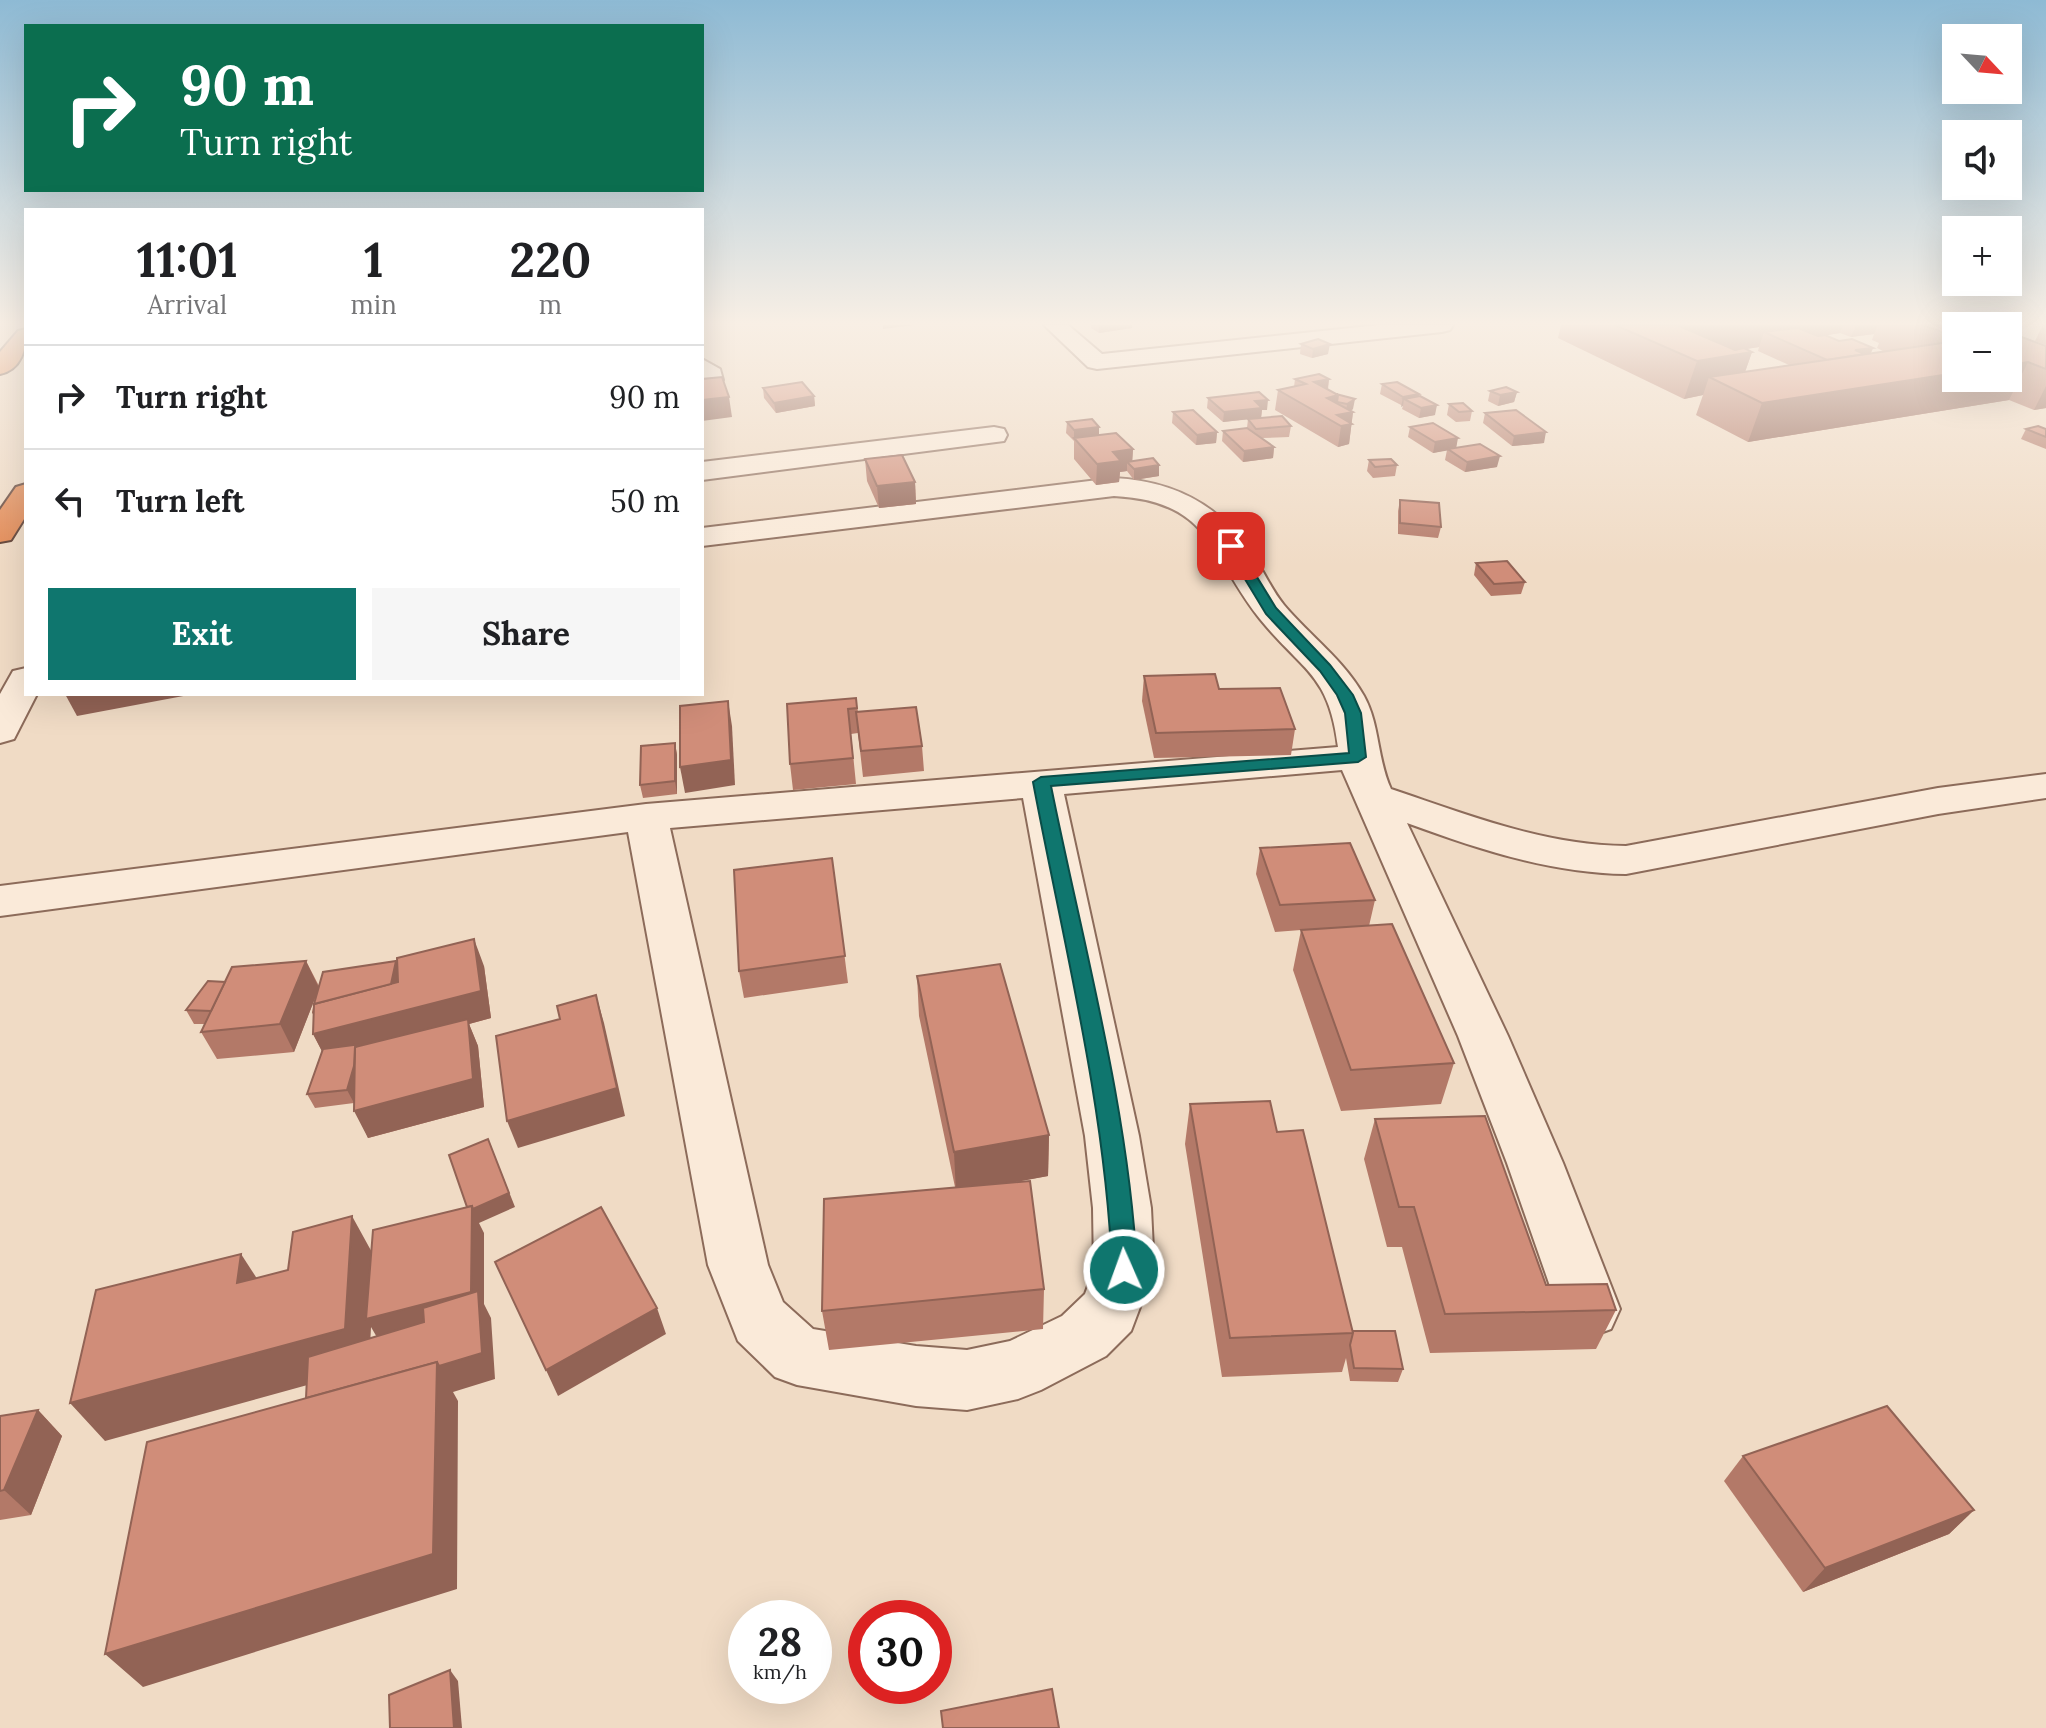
<!DOCTYPE html>
<html lang="en">
<head>
<meta charset="utf-8">
<style>
  body { margin:0; font-family:Lora,serif; background:#f6f6f6; color:#202124; height:100vh; display:flex; flex-direction:column; font-size:30px; white-space:nowrap }
  * { box-sizing:border-box; margin:0 }
  p { font-size:26px; color:#757577 }
  .icon { flex:none; width:44px; height:44px; fill:none; stroke:currentColor; stroke-width:2; stroke-linecap:round; stroke-linejoin:round }
  .map { position:relative; flex:1; overflow:hidden }
  .panel { position:absolute; left:24px; top:208px; width:680px; height:488px; display:flex; flex-direction:column; background:#fff; border-radius:0px; box-shadow:0 8px 32px #0002 }
  .panel>* { flex:none }
  .top-card { position:absolute; left:24px; top:24px; width:680px; height:168px; border-radius:0px; box-shadow:0 8px 32px #0002; background:#0b6e4f; color:#fff; overflow:hidden }
  .needle { width:52px; rotate:116deg }
  .controls { position:absolute; left:1942px; top:24px; display:grid; gap:16px }
  .controls a { display:grid; place-items:center; width:80px; height:80px; border-radius:0px; background:#fff; box-shadow:0 8px 32px #0002; font-size:40px }
  .speed { position:absolute; left:728px; top:1600px; display:flex; gap:16px; font-size:40px; font-weight:700; text-align:center }
  .speed>* { display:grid; place-content:center; width:104px; height:104px; border-radius:50%; background:#fff; box-shadow:0 8px 32px #0002; line-height:1 }
  .speed small { font-size:20px; font-weight:400 }
  .speed .limit { border:12px solid #d22; background:#fff; color:#111 }
  .pin { position:absolute; display:grid; place-items:center; width:68px; height:68px; color:#fff; margin:-34px; border-radius:16px; box-shadow:0 4px 12px #0006 }
  .me { position:absolute; width:88px; margin:-44px; rotate:358deg; stroke-linejoin:round; filter:drop-shadow(0 0 6px #0008) }
  .turn { display:flex; align-items:center; gap:28px; height:168px; padding:0 24px; font-size:36px }
  .turn .icon { width:104px; height:104px; stroke-width:2.5 }
  .turn b { display:block; font-size:56px; line-height:68px }
  .eta { display:flex; justify-content:space-evenly; align-items:center; height:136px; text-align:center }
  .eta b { font-size:48px; font-weight:700; line-height:56px }
  .primary-button { display:flex; gap:16px; margin-top:auto; padding:16px 24px }
  .primary-button a { flex:1; height:92px; border-radius:0px; background:#0f766e; color:#fff; font-size:32px; font-weight:700; line-height:92px; text-align:center }
  .primary-button a+a { background:#f6f6f6; color:#202124 }
  ul { padding:0; list-style:none }
  li { display:flex; align-items:center; gap:24px; height:104px; padding:0 24px; border-top:2px solid #e0e0e0 }
  li div { flex:1 }
  li b { display:block; font-size:30px }
  li em { font-style:normal }
  .map>svg:first-child { display:block }
  .lines { fill:none; stroke-linecap:round; stroke-linejoin:round }
  .minor-casing { stroke:#8c6b5a; stroke-width:4 }
  .tertiary-casing { stroke:#8c6b5a; stroke-width:4 }
  .motorway-casing { stroke:#5a3a2e; stroke-width:4 }
  .minor { fill:#faead9; fill-rule:evenodd }
  .tertiary { fill:#faead9; fill-rule:evenodd }
  .motorway { fill:#e38852; fill-rule:evenodd }
  .wall { fill:#b37968; fill-rule:evenodd }
  .shaded-wall { fill:#926355 }
  .building { fill:#d08d79; stroke:#926355; stroke-width:2 }
  .route { fill:#0f766e; stroke:#0a4d48; stroke-width:2 }
</style>
</head>
<body>
<div class="map">
<svg width="2046" height="1728" viewBox="0 0 2046 1728">
  <rect width="100%" height="100%" fill="#f0dbc5"/>
  <g class="lines">
    <defs>
      <g id="minor">
        <polygon points="1044,325 1068,325 1102,354 1379,325 1453,325 1450,330 1442,332 1097,369 1088,367"/>
        <polygon points="702,359 720,369 723,380 711,391 702,394"/>
        <polygon points="994,427 1004,429 1007,435 1004,441 702,480 702,462"/>
        <path d="M 1114,478 C 1173,481 1219,504 1252,553 C 1263,570 1271,589 1284,605 C 1310,636 1344,660 1364,696 C 1380,725 1377,759 1391,789 C 1469,815 1543,845 1626,846 L 1938,788 L 2046,774 L 2046,798 L 1938,814 L 1626,874 C 1550,873 1478,849 1407,823 L 1508,1036 L 1563,1163 L 1620,1309 L 1611,1329 L 1589,1337 L 1567,1329 L 1558,1309 L 1507,1163 L 1458,1036 L 1342,770 L 1064,794 L 1139,1136 L 1151,1208 L 1154,1270 L 1131,1331 L 1106,1356 L 1041,1390 L 1018,1399 L 967,1410 L 916,1406 L 797,1385 L 775,1377 L 738,1341 L 708,1265 L 628,832 L 0,916 L 0,886 L 646,804 L 1338,747 C 1329,673 1302,671 1260,619 C 1210,557 1213,501 1114,496 L 702,546 L 702,528 ZM 1023,798 L 1085,1136 L 1093,1208 L 1094,1270 L 1085,1294 L 1062,1316 L 1010,1341 L 967,1350 L 916,1346 L 813,1329 L 783,1302 L 768,1265 L 670,828 Z"/>
      </g>
      <polygon id="tertiary" points="26,668 26,694 37,694 14,739 0,743 0,694 13,671"/>
      <g id="motorway">
        <path d="M 26,329 C 26,349 22,369 0,374 L 0,352 L 18,331 Z"/>
        <polygon points="26,484 26,516 11,540 0,542 0,510 16,487"/>
      </g>
    </defs>
    <use href="#minor" class="minor-casing"/>
    <use href="#tertiary" class="tertiary-casing"/>
    <use href="#motorway" class="motorway-casing"/>
    <use href="#minor" class="minor"/>
    <use href="#tertiary" class="tertiary"/>
    <use href="#motorway" class="motorway"/>
  </g>
  <g class="wall">
    <polygon points="1091,325 1132,325 1132,328 1099,333 1091,328"/>
    <path d="M 1561,325 L 1989,325 L 1956,326 L 1956,378 L 2046,346 L 2046,408 L 2034,410 L 2009,400 L 1748,442 L 1696,415 L 1703,395 L 1684,399 L 1558,338 ZM 1840,333 L 1851,337 L 1874,334 L 1872,340 L 1879,343 L 1877,348 L 1885,352 L 1870,354 L 1873,348 L 1839,341 L 1826,335 ZM 1759,347 L 1758,351 L 1789,365 L 1745,372 L 1752,352 L 1745,349 Z"/>
    <polygon points="2043,325 2046,325 2046,345 2035,341"/>
    <polygon points="1301,344 1328,354 1312,358 1300,354"/>
    <polygon points="1295,379 1329,379 1328,390 1353,409 1350,411 1353,412 1349,444 1338,447 1275,410 1278,390 1294,387"/>
    <polygon points="1382,384 1419,394 1419,396 1435,415 1419,418 1402,409 1403,406 1380,394"/>
    <polygon points="763,388 814,396 815,406 776,413 764,398"/>
    <polygon points="1490,391 1517,392 1514,402 1498,406 1488,401"/>
    <polygon points="1208,398 1267,410 1262,410 1261,418 1291,426 1289,437 1262,438 1274,447 1273,458 1243,462 1222,441 1223,431 1247,428 1248,419 1223,422 1207,408"/>
    <polygon points="1449,404 1472,411 1470,421 1456,422 1447,415"/>
    <polygon points="1173,412 1217,432 1216,443 1196,445 1172,423"/>
    <polygon points="1485,413 1544,443 1512,446 1483,423"/>
    <polygon points="1067,422 1099,427 1099,435 1133,449 1132,461 1159,476 1134,480 1127,471 1120,472 1119,482 1096,485 1074,459 1074,441 1066,433"/>
    <polygon points="1410,427 1456,448 1497,467 1465,472 1445,460 1447,450 1433,453 1408,437"/>
    <polygon points="2026,429 2046,429 2046,449 2021,439"/>
    <polygon points="865,459 915,482 916,504 879,508 867,481"/>
    <polygon points="1369,460 1397,465 1395,476 1373,478 1367,471"/>
    <polygon points="1400,500 1441,527 1438,538 1398,534 1398,511"/>
    <polygon points="1476,563 1525,582 1521,594 1491,596 1474,575"/>
    <polygon points="1144,676 1219,689 1295,729 1291,755 1154,758 1142,701"/>
    <polygon points="856,698 858,712 922,746 924,771 863,777 858,733 851,734 856,784 793,790 790,764"/>
    <polygon points="675,743 677,755 677,794 643,798 640,785"/>
    <polygon points="1260,848 1375,900 1369,926 1454,1063 1441,1104 1341,1111 1293,970 1301,930 1275,932 1256,874"/>
    <polygon points="832,858 848,983 744,998 739,971"/>
    <polygon points="306,961 319,986 396,961 397,964 484,966 491,1018 469,1024 478,1046 484,1107 368,1138 354,1103 315,1108 307,1094 322,1051 313,1034 314,1016 312,1012 315,998 294,1052 217,1059 201,1032 205,1024 194,1024 186,1010 225,982"/>
    <polygon points="917,976 1049,1135 1048,1176 1014,1182 1044,1289 1043,1329 829,1350 822,1311 955,1187 919,1016"/>
    <polygon points="1190,1104 1277,1132 1353,1331 1403,1369 1398,1382 1350,1381 1346,1358 1342,1372 1222,1377 1185,1144"/>
    <polygon points="1375,1119 1546,1285 1616,1310 1596,1349 1430,1353 1402,1247 1387,1247 1364,1159"/>
    <polygon points="38,1410 62,1436 31,1515 0,1520 0,1416"/>
    <polygon points="1743,1456 1974,1510 1949,1534 1803,1592 1724,1481"/>
  </g>
  <g class="shaded-wall">
    <polygon points="883,325 914,325 883,329"/>
    <polygon points="1099,325 1132,325 1132,328 1099,333"/>
    <polygon points="1686,325 1843,325 1840,333 1786,342 1764,332 1759,347 1690,358 1679,326"/>
    <polygon points="1856,325 1878,325 1874,334 1851,337"/>
    <polygon points="1330,344 1328,354 1312,358 1313,349"/>
    <polygon points="1873,348 1869,358 1855,350"/>
    <polygon points="1752,352 1739,389 1709,377 1703,395 1684,399 1697,361"/>
    <polygon points="2028,362 2009,400 1748,442 1762,403 1956,373 1956,378 2008,378 2008,365"/>
    <polygon points="1329,379 1326,399 1314,382"/>
    <polygon points="2046,386 2046,408 2034,410"/>
    <polygon points="1517,392 1514,402 1498,406 1500,395"/>
    <polygon points="1419,394 1417,404 1404,399 1403,406 1401,407 1403,397"/>
    <polygon points="1338,395 1335,415 1327,398"/>
    <polygon points="814,396 815,406 776,413 774,403"/>
    <polygon points="729,397 732,417 702,421 702,400"/>
    <polygon points="1355,399 1353,409 1347,413 1353,412 1349,444 1338,447 1341,426 1337,415 1346,413 1347,404"/>
    <polygon points="1268,400 1267,410 1262,410 1261,418 1223,422 1224,412 1255,401"/>
    <polygon points="1437,405 1435,415 1419,418 1421,408"/>
    <polygon points="1099,427 1099,437 1074,438 1074,441 1074,430"/>
    <polygon points="1217,432 1216,443 1196,445 1197,435"/>
    <polygon points="1546,432 1544,443 1512,446 1514,436"/>
    <polygon points="1458,438 1456,449 1433,453 1435,442"/>
    <polygon points="1274,447 1273,458 1243,462 1244,451"/>
    <polygon points="1133,449 1132,466 1127,462 1127,471 1120,472 1119,482 1096,485 1097,464 1113,452"/>
    <polygon points="1500,456 1497,467 1465,472 1467,462"/>
    <polygon points="1159,465 1159,476 1134,480 1134,469"/>
    <polygon points="915,482 916,504 879,508 877,486"/>
    <polygon points="65,694 194,694 77,716"/>
    <polygon points="728,701 732,726 735,785 685,793 680,767"/>
    <polygon points="675,743 677,755 677,794 675,781"/>
    <polygon points="474,939 484,966 491,1018 469,1024 478,1046 484,1107 368,1138 354,1111 354,1103 347,1090 327,1061 313,1034 318,1025 312,1012 396,961 402,974"/>
    <polygon points="306,961 319,988 294,1052 280,1024"/>
    <polygon points="596,995 604,1023 625,1116 518,1148 507,1121"/>
    <polygon points="1049,1135 1048,1176 956,1193 954,1152"/>
    <polygon points="488,1139 515,1207 479,1223 484,1233 484,1304 491,1318 495,1379 453,1392 458,1401 457,1589 143,1687 105,1654 437,1362 482,1353 382,1346 371,1327 369,1368 105,1441 70,1403 345,1329 352,1216 374,1256 469,1211"/>
    <polygon points="241,1254 267,1294 237,1283"/>
    <polygon points="657,1308 666,1334 558,1396 546,1370"/>
    <polygon points="38,1410 62,1436 31,1515 4,1490"/>
    <polygon points="1974,1510 1949,1534 1803,1592 1825,1568"/>
    <polygon points="450,1670 458,1681 462,1728 454,1728"/>
  </g>
  <g class="building">
    <polygon points="1615,325 1686,325 1679,326 1735,350 1744,348 1752,352 1697,361"/>
    <polygon points="1923,325 1989,325 1992,326 1956,326 1956,337"/>
    <polygon points="1798,328 1818,336 1825,335 1839,341 1852,339 1873,348 1855,350 1865,354 1827,360 1764,332"/>
    <polygon points="2008,332 2046,346 2046,369 2028,362 2008,365"/>
    <polygon points="1318,339 1330,344 1313,349 1301,344"/>
    <polygon points="1956,341 1956,373 1762,403 1709,377"/>
    <polygon points="1319,374 1329,379 1314,382 1338,395 1327,398 1353,412 1337,415 1352,424 1341,426 1278,390 1306,384 1295,379"/>
    <polygon points="722,377 729,397 702,400 702,379"/>
    <polygon points="802,382 814,396 774,403 763,388"/>
    <polygon points="1397,382 1419,394 1403,397 1382,384"/>
    <polygon points="1506,387 1517,392 1500,395 1490,391"/>
    <polygon points="1259,392 1268,400 1255,401 1262,408 1224,412 1208,398"/>
    <polygon points="1336,394 1355,399 1347,404 1337,402 1338,395"/>
    <polygon points="1420,396 1437,405 1421,408 1404,399"/>
    <polygon points="1463,403 1472,411 1459,412 1449,404"/>
    <polygon points="1193,410 1217,432 1197,435 1173,412"/>
    <polygon points="1516,410 1546,432 1514,436 1485,413"/>
    <polygon points="1282,416 1291,426 1256,429 1248,419"/>
    <polygon points="1092,419 1099,427 1074,430 1067,422"/>
    <polygon points="1433,423 1458,438 1435,442 1410,427"/>
    <polygon points="2038,426 2046,429 2046,437 2026,429"/>
    <polygon points="1247,428 1274,447 1244,451 1223,431"/>
    <polygon points="1116,433 1133,449 1113,452 1121,461 1097,464 1074,438"/>
    <polygon points="1480,444 1500,456 1467,462 1448,449"/>
    <polygon points="902,455 915,482 877,486 865,459"/>
    <polygon points="1153,458 1159,465 1134,469 1127,462"/>
    <polygon points="1391,459 1397,465 1375,467 1369,460"/>
    <polygon points="1400,500 1439,503 1441,527 1400,523"/>
    <polygon points="1507,561 1525,582 1494,584 1476,563"/>
    <polygon points="1215,674 1219,689 1280,688 1295,729 1156,733 1144,676"/>
    <polygon points="856,698 857,708 848,709 853,758 790,764 787,704"/>
    <polygon points="728,701 731,760 680,767 680,706"/>
    <polygon points="916,707 922,746 861,751 856,712"/>
    <polygon points="675,743 675,781 640,785 641,746"/>
    <polygon points="1350,843 1375,900 1280,905 1260,848"/>
    <polygon points="832,858 845,956 739,971 734,870"/>
    <polygon points="1392,924 1454,1063 1351,1070 1301,930"/>
    <polygon points="474,939 481,991 313,1034 314,1004 398,982 397,958"/>
    <polygon points="306,961 280,1024 201,1032 232,967"/>
    <polygon points="396,961 391,984 314,1004 323,972"/>
    <polygon points="1000,964 1049,1135 954,1152 917,976"/>
    <polygon points="208,981 225,982 211,1011 186,1010"/>
    <polygon points="596,995 617,1088 507,1121 496,1036 560,1019 557,1006"/>
    <polygon points="468,1019 473,1079 354,1111 355,1047"/>
    <polygon points="361,1044 355,1047 354,1066 347,1090 307,1094 323,1049"/>
    <polygon points="1270,1101 1277,1132 1303,1130 1353,1333 1230,1338 1190,1104"/>
    <polygon points="1485,1116 1546,1285 1607,1284 1616,1310 1445,1314 1414,1207 1399,1207 1375,1119"/>
    <polygon points="488,1139 509,1193 473,1209 472,1206 467,1207 449,1155"/>
    <polygon points="1030,1181 1044,1289 822,1311 824,1199"/>
    <polygon points="472,1206 471,1292 366,1319 373,1230"/>
    <polygon points="601,1207 657,1308 546,1370 495,1262"/>
    <polygon points="352,1216 345,1329 70,1403 96,1290 241,1254 237,1283 288,1270 293,1232"/>
    <polygon points="478,1291 482,1353 439,1366 437,1362 306,1398 308,1357 424,1322 423,1308"/>
    <polygon points="1353,1331 1395,1331 1403,1369 1354,1368 1350,1345 1353,1333"/>
    <polygon points="437,1362 433,1554 105,1654 147,1442"/>
    <polygon points="1887,1406 1974,1510 1825,1568 1743,1456"/>
    <polygon points="38,1410 4,1490 0,1491 0,1416"/>
    <polygon points="450,1670 454,1728 390,1728 389,1695"/>
    <polygon points="1052,1689 1059,1728 943,1728 941,1711"/>
  </g>
  <linearGradient id="sky" x2="0" y2="1"><stop stop-color="#8ebad4"/><stop offset="0.57" stop-color="#f8efe5"/><stop offset="1" stop-color="#f8efe5" stop-opacity="0"/></linearGradient>
  <rect width="2046" height="567" fill="url(#sky)"/>
  <path class="route" d="M 1227,543 L 1236,543 L 1276,608 L 1330,665 L 1353,695 L 1361,713 L 1366,757 L 1358,762 L 1051,786 C 1083,945 1129,1109 1137,1270 L 1133,1278 L 1124,1281 L 1115,1278 L 1112,1270 C 1106,1109 1063,941 1033,782 L 1041,777 L 1349,753 L 1345,713 L 1337,695 L 1320,671 L 1266,614 L 1225,546 Z"/>
</svg>
<div class="controls">
<a><svg class="needle" viewBox="-14 -14 28 28"><path d="M0-13l5 13h-10z" fill="#e53935"/><path d="M0 13l5-13h-10z" fill="#757577"/></svg></a>
<a><svg class="icon" aria-label="sound" viewBox="0 0 24 24"><path d="M4 9h4l5-4v14l-5-4H4zM17 9q2 3 0 6"/></svg></a>
<a>+</a>
<a>−</a>
</div>
<div class="speed"><div>28<small>km/h</small></div><div class="limit">30</div></div>
<div class="pin" style="left:1231px;top:546px;background:#d93025"><svg class="icon" aria-label="arrive" viewBox="0 0 24 24"><path d="M6 21V4h12l-3 4 3 4H6"/></svg></div>
<svg class="me" style="left:1124px;top:1270px" viewBox="-20 -20 40 40"><circle r="17" fill="#0f766e" stroke="#fff" stroke-width="3"/><path d="M0-11L8 9 0 5-8 9z" fill="#fff"/></svg>
<div class="top-card">
<div class="turn"><svg class="icon" aria-label="right" viewBox="0 0 24 24"><path d="M7 20v-9h11M14 6l5 5-5 5"/></svg><div><b>90 m</b>Turn right</div></div>
</div>
<section class="panel">
<div class="eta">
<div><b>11:01</b><p>Arrival</p></div>
<div><b>1</b><p>min</p></div>
<div><b>220</b><p>m</p></div>
</div>
<ul>
<li><svg class="icon" aria-label="right" viewBox="0 0 24 24"><path d="M7 20v-9h11M14 6l5 5-5 5"/></svg><div><b>Turn right</b></div><em>90 m</em></li>
<li><svg class="icon" aria-label="left" viewBox="0 0 24 24"><path d="M17 20v-9H6M10 6l-5 5 5 5"/></svg><div><b>Turn left</b></div><em>50 m</em></li>
</ul>
<div class="primary-button"><a>Exit</a><a>Share</a></div>
</section>
</div>
</body>
</html>
